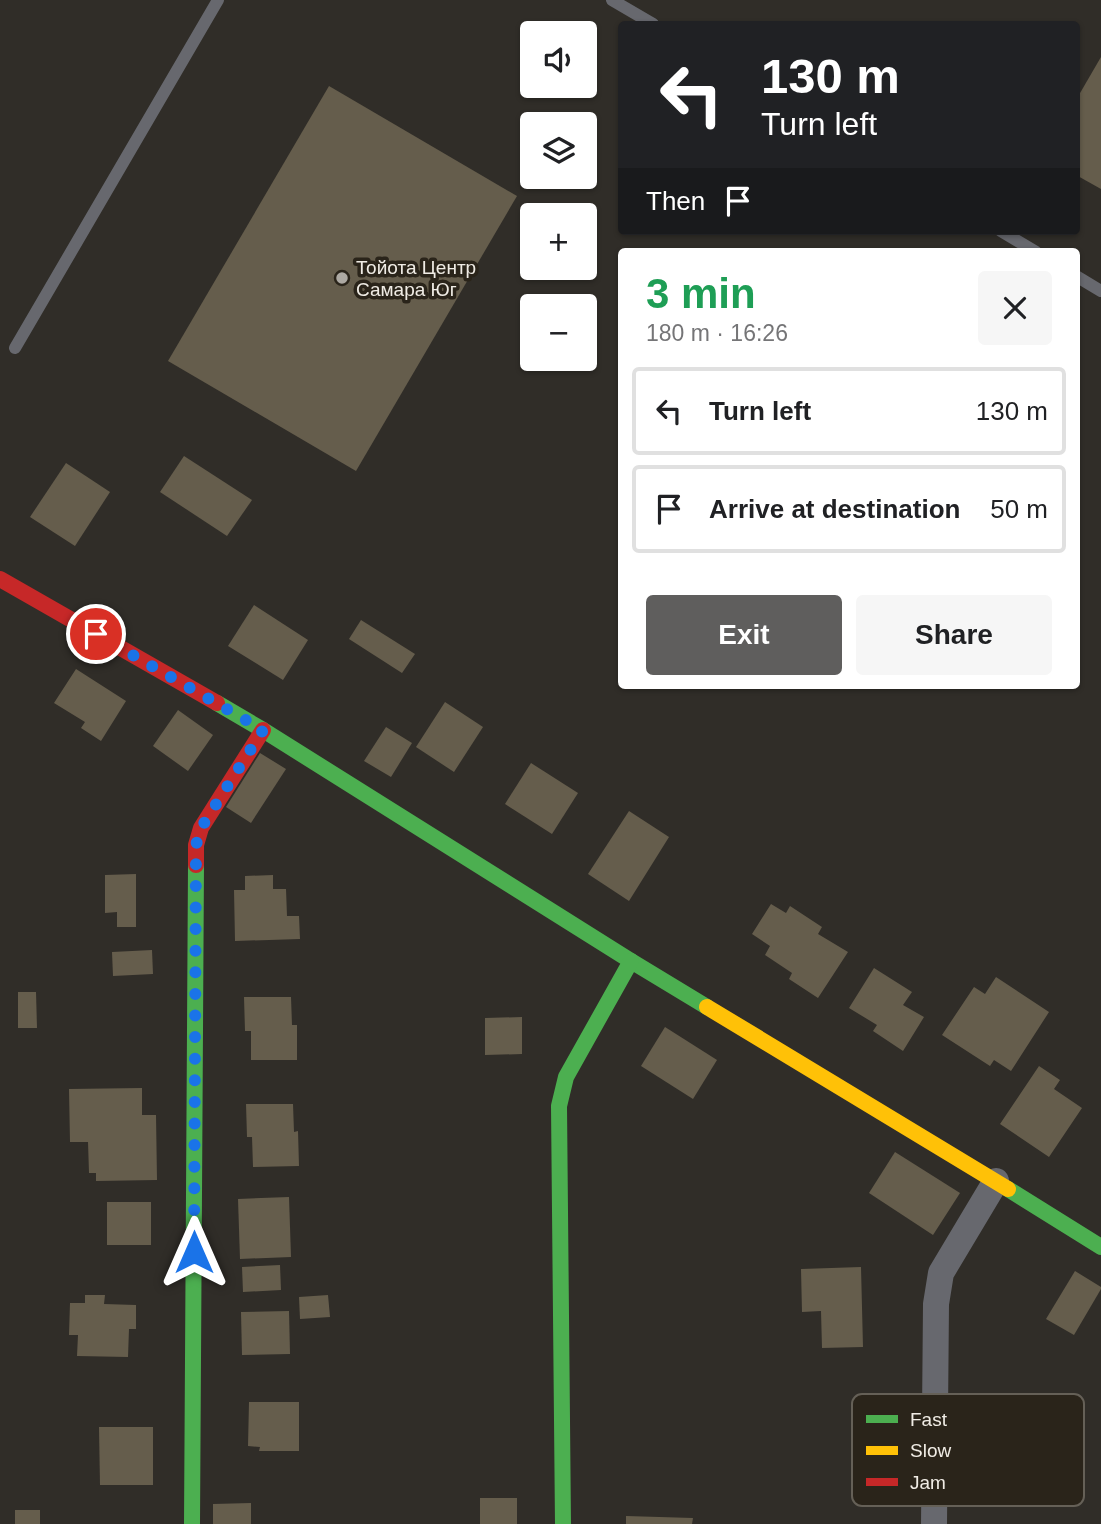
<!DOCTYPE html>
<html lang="en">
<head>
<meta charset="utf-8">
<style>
  body { margin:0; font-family:Arial,sans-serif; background:#f6f6f6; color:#202124; height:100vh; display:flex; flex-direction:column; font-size:26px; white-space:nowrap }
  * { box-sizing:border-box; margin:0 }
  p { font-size:23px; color:#757577 }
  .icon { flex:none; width:38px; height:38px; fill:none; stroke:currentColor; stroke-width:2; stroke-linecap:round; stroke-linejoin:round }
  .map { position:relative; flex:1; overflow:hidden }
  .drawer { position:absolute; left:618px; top:248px; width:462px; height:441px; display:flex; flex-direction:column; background:#fff; border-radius:7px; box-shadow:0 2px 5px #0004 }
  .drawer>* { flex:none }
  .hud { position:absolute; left:618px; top:21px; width:462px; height:214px; border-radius:7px; box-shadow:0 2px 5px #0004; background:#202124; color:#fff; overflow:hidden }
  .controls { position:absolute; left:520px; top:21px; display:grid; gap:14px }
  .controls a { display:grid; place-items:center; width:77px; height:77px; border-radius:7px; background:#fff; box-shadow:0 2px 5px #0004; font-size:35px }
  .pin { position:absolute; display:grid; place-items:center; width:60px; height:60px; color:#fff; margin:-30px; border:4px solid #fff; border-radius:50%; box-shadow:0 2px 7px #0007 }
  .me { position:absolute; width:77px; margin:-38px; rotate:0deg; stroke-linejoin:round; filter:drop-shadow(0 0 5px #0008) }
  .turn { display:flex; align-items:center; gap:24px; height:147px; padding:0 28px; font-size:32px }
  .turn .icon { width:91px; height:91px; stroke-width:2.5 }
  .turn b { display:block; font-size:49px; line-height:60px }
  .then { display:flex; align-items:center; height:66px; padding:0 28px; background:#0003; gap:14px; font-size:26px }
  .round { display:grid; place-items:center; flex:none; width:74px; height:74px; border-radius:7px; background:#f6f6f6 }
  .headline { display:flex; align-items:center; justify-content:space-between; height:119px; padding:0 28px }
  h1 { font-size:42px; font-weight:700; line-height:52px; color:#1e9e55 }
  .button { display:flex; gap:14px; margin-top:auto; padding:14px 28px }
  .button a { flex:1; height:80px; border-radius:7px; background:#5f5e5d; color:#fff; font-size:28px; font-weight:700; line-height:80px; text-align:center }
  .button a+a { background:#f6f6f6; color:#202124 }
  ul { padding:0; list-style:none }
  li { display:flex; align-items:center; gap:21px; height:88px; margin:0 14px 10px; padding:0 14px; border:4px solid #e0e0e0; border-radius:7px }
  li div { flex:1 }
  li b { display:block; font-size:26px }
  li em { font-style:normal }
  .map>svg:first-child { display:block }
  .building { fill:#655d4c }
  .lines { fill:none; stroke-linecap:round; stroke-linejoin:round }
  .lane { stroke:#67686e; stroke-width:12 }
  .street { stroke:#67686e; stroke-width:26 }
  .fast { stroke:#4caf50; stroke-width:16 }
  .slow { stroke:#ffc107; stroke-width:16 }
  .jam { stroke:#c62828; stroke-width:16 }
  .route { stroke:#1a73e8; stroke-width:12; stroke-dasharray:0 21.6 }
  .poi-dot { fill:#ada9a3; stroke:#2a241a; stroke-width:2.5 }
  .labels { text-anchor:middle; stroke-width:7; stroke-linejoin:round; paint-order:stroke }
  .poi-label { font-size:19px; fill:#f0ece5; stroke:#2a241a; text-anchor:start }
  .key { fill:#2a241a; stroke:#656057; stroke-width:2 }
  .key-label { font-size:19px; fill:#f0ece5 }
</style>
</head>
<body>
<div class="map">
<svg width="1101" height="1524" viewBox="0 0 1101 1524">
  <rect width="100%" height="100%" fill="#302d28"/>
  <g class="building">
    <polygon points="1101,57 1101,189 1076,175 1076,100"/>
    <polygon points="329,86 517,196 356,471 168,361"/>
    <polygon points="184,456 252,500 227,536 160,492"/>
    <polygon points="66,463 110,492 75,546 30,517"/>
    <polygon points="254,605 308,640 283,680 228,646"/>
    <polygon points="361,620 415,654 402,673 349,639"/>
    <polygon points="76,669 126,701 101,741 81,728 85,722 54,703"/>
    <polygon points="445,702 483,727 454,772 416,747"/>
    <polygon points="178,710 213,735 188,771 153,746"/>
    <polygon points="386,727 412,743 391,777 364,761"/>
    <polygon points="260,753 286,769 251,823 226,807"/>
    <polygon points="531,763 578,793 552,834 505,804"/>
    <polygon points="629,811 669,837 629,901 588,874"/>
    <polygon points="136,874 136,927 117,927 117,912 105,913 105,875"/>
    <polygon points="273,875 273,889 286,889 287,916 299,916 300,939 235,941 234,890 245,890 245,876"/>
    <polygon points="771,904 786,913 790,906 822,927 818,934 848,952 818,998 789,979 792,973 765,955 770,946 752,934"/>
    <polygon points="152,950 153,974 113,976 112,952"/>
    <polygon points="874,968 912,992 903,1005 924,1017 903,1051 873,1031 877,1025 849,1008"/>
    <polygon points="996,977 1049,1012 1011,1071 994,1060 990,1066 942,1035 974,987 985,994"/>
    <polygon points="18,992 36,992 37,1028 18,1028"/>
    <polygon points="244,997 291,997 292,1025 297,1025 297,1060 251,1060 251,1031 245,1031"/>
    <polygon points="522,1017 522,1054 485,1055 485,1018"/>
    <polygon points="665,1027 717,1060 693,1099 641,1066"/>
    <polygon points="1039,1066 1060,1080 1054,1089 1082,1108 1049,1157 1000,1124"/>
    <polygon points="142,1088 142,1115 156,1115 157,1180 96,1181 96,1173 89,1173 88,1142 70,1142 69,1089"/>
    <polygon points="246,1104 293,1104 294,1132 298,1131 299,1166 253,1167 252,1137 247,1137"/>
    <polygon points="895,1152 960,1193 933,1235 869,1193"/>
    <polygon points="289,1197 291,1257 240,1259 238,1199"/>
    <rect x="107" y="1202" width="44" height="43"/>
    <polygon points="280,1265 281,1290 243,1292 242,1267"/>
    <polygon points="861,1267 863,1347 822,1348 821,1311 802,1312 801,1269"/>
    <polygon points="1075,1271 1101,1287 1101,1289 1074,1335 1046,1319"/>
    <polygon points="85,1295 105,1295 104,1304 136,1305 136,1329 129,1329 128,1357 77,1356 78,1335 69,1335 70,1303 85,1303"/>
    <polygon points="328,1295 330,1317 300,1319 299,1297"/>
    <polygon points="289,1311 290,1354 242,1355 241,1312"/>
    <polygon points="249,1402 299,1402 299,1451 259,1451 260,1447 248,1446"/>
    <polygon points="99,1427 153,1427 153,1485 100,1485"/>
    <rect x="480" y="1498" width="37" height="26"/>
    <polygon points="251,1503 251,1524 213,1524 213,1504"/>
    <rect x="15" y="1510" width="25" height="14"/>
    <polygon points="626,1516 693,1518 692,1524 626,1524"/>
  </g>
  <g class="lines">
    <g class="lane">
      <polyline points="612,0 653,24"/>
      <polyline points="1001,231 1036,252"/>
      <polyline points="1076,276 1101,291"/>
      <polyline points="15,348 218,0"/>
    </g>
    <polyline class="street" points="934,1524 936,1304 941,1273 996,1181"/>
    <g class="fast">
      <polyline points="217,703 263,730 631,961 707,1007"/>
      <polyline points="1008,1189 1101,1247"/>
      <polyline points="192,1524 196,865"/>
      <polyline points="563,1524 559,1106 566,1077 631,961"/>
    </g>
    <polyline class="slow" points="707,1007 1008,1189"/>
    <g class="jam">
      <polyline points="0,579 217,703"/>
      <polyline points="196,865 196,845 201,828 263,730"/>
    </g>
  </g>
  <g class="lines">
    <polyline class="route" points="96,634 263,730 201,828 196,845 194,1252"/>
  </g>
  <circle class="poi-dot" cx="342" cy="278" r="7"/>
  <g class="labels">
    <g class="poi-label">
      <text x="356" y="274">Тойота Центр<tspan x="356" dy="22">Самара Юг</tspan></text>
    </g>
  </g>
  <rect x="852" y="1394" width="232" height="112" rx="10" class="key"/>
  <rect x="866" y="1415" width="32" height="8" fill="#4caf50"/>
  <rect x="866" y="1446" width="32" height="9" fill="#ffc107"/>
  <rect x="866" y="1478" width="32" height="8" fill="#c62828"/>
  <g class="key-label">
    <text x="910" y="1426">Fast</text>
    <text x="910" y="1457">Slow</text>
    <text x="910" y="1489">Jam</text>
  </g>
</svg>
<div class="controls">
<a><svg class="icon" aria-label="sound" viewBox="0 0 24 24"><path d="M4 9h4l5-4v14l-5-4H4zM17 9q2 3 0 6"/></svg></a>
<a><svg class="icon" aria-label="layers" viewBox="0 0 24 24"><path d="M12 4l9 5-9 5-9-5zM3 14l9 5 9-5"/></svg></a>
<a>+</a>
<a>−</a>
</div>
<div class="pin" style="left:96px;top:634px;background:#d93025"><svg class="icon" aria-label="arrive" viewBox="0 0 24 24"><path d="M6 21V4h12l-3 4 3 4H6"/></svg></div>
<svg class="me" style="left:194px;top:1252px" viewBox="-20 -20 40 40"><path d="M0-17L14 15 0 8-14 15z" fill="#1a73e8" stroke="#fff" stroke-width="4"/></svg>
<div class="hud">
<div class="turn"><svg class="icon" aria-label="left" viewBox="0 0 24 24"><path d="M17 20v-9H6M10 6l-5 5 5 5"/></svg><div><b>130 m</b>Turn left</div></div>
<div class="then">Then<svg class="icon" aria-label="arrive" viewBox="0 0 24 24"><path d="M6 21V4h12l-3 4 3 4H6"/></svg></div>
</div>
<section class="drawer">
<div class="headline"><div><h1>3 min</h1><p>180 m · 16:26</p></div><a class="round"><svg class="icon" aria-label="close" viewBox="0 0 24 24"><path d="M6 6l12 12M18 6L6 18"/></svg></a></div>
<ul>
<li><svg class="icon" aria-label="left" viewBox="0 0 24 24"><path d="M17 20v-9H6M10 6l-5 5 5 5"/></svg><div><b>Turn left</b></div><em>130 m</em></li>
<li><svg class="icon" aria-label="arrive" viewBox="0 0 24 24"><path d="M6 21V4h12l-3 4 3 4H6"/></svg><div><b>Arrive at destination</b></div><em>50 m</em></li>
</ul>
<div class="button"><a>Exit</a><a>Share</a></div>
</section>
</div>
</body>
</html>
